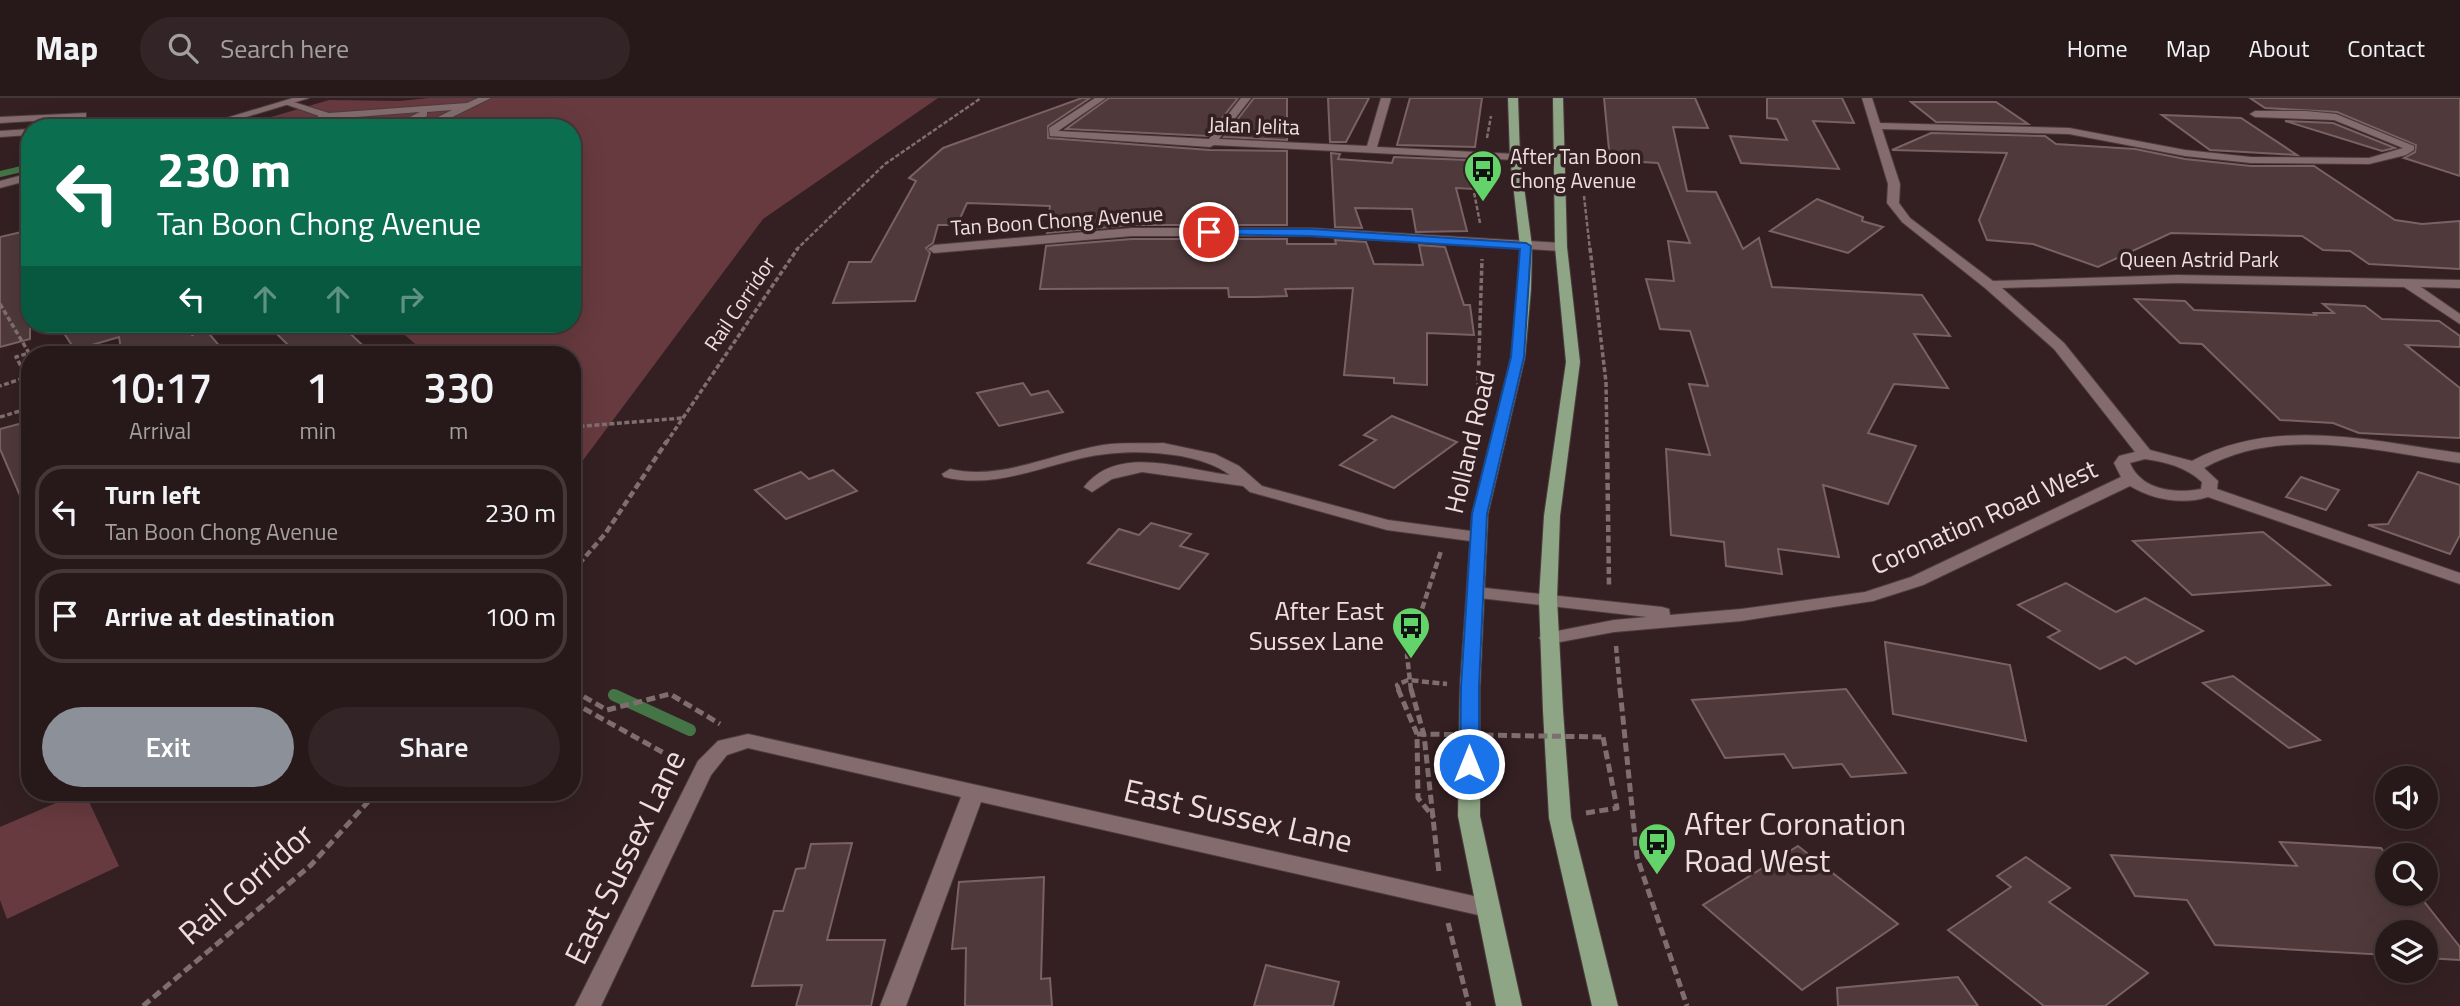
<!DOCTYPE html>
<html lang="en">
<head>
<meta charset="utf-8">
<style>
  body { margin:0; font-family:"Titillium Web",sans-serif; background:#332527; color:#f1f3f6; height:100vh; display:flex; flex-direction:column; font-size:26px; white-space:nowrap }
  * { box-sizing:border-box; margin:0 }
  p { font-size:23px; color:#a4a0a2 }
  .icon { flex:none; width:38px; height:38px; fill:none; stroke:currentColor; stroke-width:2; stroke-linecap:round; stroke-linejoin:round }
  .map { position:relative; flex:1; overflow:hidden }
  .drawer { position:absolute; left:21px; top:248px; width:560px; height:455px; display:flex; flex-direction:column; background:#27181a; border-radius:28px; box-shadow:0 7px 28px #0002,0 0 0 2px #433739 }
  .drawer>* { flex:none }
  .guide { position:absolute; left:21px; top:21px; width:560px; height:214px; border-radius:28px; box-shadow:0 7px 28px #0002,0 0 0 2px #433739; background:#0b6e4f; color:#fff; overflow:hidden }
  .controls { position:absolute; left:2375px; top:668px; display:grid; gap:14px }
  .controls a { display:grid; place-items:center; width:63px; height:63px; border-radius:50%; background:#27181a; box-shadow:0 7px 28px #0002,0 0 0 2px #433739; font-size:35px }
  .pin { position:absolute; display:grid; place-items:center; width:60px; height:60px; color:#fff; margin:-30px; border:4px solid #fff; border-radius:50%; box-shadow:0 2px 7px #0007 }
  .me { position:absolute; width:77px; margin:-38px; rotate:0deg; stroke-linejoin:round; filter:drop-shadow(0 0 5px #0008) }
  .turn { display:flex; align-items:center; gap:24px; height:147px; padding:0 21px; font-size:32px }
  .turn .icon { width:91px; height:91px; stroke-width:2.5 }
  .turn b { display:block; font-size:49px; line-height:60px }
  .lanes { display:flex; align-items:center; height:66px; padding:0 21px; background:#0003; justify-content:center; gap:35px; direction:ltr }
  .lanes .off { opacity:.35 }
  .eta { display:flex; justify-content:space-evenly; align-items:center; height:119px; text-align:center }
  .eta b { font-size:42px; font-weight:600; line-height:49px }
  .cta { display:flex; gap:14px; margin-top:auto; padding:14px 21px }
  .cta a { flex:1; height:80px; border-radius:42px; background:#8c9099; color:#fff; font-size:28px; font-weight:600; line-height:80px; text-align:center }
  .cta a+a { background:#332527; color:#f1f3f6 }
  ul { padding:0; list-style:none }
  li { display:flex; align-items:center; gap:21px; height:94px; margin:0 14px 10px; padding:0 7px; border:4px solid #433739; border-radius:28px }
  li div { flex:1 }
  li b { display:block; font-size:26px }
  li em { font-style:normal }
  header { display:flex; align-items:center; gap:42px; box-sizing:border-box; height:98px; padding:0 35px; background:#27181a; border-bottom:2px solid #433739 }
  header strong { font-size:33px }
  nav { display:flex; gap:38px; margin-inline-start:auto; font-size:24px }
  .search { width:490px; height:63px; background:#332527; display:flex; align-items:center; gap:18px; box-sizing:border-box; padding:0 24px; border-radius:38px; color:#a4a0a2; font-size:26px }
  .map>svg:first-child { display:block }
  .green { fill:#673a3f }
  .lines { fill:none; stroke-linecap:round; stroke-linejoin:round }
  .stream-far1 { stroke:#457547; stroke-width:6 }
  .stream { stroke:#457547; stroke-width:12 }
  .building { fill:#4f393b; stroke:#7a6264; stroke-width:2 }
  .service-casing { stroke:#4d3c3e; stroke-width:2 }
  .minor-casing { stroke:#4d3c3e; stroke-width:2 }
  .primary-casing { stroke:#4d3c3e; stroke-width:2 }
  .path-far3 { stroke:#7f6e6f; stroke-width:2.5; stroke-dasharray:4.5 2; stroke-linecap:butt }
  .path-far2 { stroke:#7f6e6f; stroke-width:3.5; stroke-dasharray:5 2.5; stroke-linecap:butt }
  .path-far1 { stroke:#7f6e6f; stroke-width:4.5; stroke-dasharray:7 3.5; stroke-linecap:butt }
  .path { stroke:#7f6e6f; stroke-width:5; stroke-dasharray:9 4.5; stroke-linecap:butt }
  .service { fill:#846c6e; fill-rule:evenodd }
  .minor { fill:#846c6e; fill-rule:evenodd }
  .primary { fill:#8ea685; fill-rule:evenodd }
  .path-bridge { stroke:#7f6e6f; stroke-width:5; stroke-dasharray:9 4.5; stroke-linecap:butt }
  .route { fill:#1a73e8; stroke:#114b97; stroke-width:2 }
  .labels { text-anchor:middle; stroke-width:7; stroke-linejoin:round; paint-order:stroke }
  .far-street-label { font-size:21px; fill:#eddfe0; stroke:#342022 }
  .far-poi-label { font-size:21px; fill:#eddfe0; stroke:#342022; text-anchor:start }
  .street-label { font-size:26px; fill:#eddfe0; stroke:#342022 }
  .poi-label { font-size:26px; fill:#eddfe0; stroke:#342022; text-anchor:end }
  .near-street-label { font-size:32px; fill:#eddfe0; stroke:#342022 }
  .near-poi-label { font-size:32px; fill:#eddfe0; stroke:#342022; text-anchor:start }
</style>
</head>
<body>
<header>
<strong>Map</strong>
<div class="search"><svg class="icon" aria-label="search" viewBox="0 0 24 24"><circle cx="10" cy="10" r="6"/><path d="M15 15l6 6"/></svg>Search here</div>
<nav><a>Home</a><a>Map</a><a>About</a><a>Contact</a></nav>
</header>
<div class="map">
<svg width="2460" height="908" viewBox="0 0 2460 908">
  <rect width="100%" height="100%" fill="#342022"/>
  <g class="green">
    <polygon points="429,0 938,0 763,121 572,377 572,257 428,257 392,226 572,226 572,30 234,30 329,2 400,3"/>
    <polygon points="79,695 85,695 119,768 7,821 0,802 0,729"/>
  </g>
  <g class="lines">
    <polyline class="stream-far1" points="0,76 30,69"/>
    <polyline class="stream" points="614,597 690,632"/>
  </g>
  <g class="building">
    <polygon points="1082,0 1090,0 1048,28 1048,40 1210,52 1287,53 1287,127 1132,127 1047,135 1050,108 967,105 957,127 938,127 933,145 926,150 930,155 915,203 833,205 849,164 871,164 916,83 909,80 943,50"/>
    <polygon points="1109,0 1238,0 1208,38 1066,31"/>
    <polygon points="1254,0 1287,0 1287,42 1224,39"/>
    <polygon points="1328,0 1369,0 1346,44 1330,44"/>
    <polygon points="1410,0 1482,0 1475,49 1397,47"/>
    <polygon points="1604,0 1695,0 1708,30 1673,29 1687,93 1716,94 1743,151 1759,140 1772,189 1922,197 1950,238 1914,236 1948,290 1894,286 1868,335 1916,348 1888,406 1823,387 1839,459 1778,451 1782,476 1726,468 1724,444 1671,437 1666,351 1710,357 1689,286 1708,288 1690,233 1660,231 1646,181 1674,183 1668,143 1690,145 1658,65 1610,62"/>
    <polygon points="1767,0 1842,0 1854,25 1813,23 1839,71 1741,65 1730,38 1787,42 1777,21 1767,20"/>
    <polygon points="2250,0 2460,0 2460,78 2404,60 2415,54 2416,47 2337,14 2265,10"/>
    <polygon points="1911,4 1996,4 2028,26 1936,24"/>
    <polygon points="2162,17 2241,20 2297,57 2210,52"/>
    <polygon points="2285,23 2333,25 2395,50 2382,53"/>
    <polygon points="1931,35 2045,38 2056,46 2135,51 2185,61 2251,68 2314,68 2395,122 2422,126 2460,123 2460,171 2369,166 2350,153 2323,152 2302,138 2171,135 2098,169 2033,146 1987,142 1979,122 2007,55 1892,52"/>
    <polygon points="1331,55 1340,56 1338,61 1392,65 1394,59 1466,62 1474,91 1456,90 1467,133 1416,134 1412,111 1355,110 1362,130 1335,129"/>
    <polygon points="1817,101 1863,119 1862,123 1883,129 1848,155 1770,133"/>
    <polygon points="30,132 30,241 0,249 0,139"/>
    <polygon points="1132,141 1287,141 1287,146 1336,146 1335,142 1366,144 1374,166 1423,167 1419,147 1445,149 1464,207 1470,207 1474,237 1427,235 1427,287 1394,285 1394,280 1344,277 1353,190 1285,191 1287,198 1255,199 1229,199 1228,190 1040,191 1046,148"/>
    <polygon points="2135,201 2185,203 2194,212 2316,217 2314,215 2334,215 2323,206 2365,208 2382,221 2439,223 2460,238 2460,249 2406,247 2460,290 2460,340 2359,335 2333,325 2280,322 2202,246 2180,245"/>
    <polygon points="58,226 201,226 227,257 122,257 119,239 75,252"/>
    <polygon points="267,226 340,226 373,257 298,257"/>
    <polygon points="1023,285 1031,297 1048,293 1063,314 999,328 977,295"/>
    <polygon points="1392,318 1457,344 1394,390 1340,367 1376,342 1364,337"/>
    <polygon points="30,323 30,421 0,351 0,331"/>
    <polygon points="833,372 857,393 786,421 755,392 801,374 809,381"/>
    <polygon points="2418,374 2460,387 2460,437 2450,456 2368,427 2388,426"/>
    <polygon points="2301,379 2339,392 2326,412 2286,399"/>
    <polygon points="1151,425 1191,436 1180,448 1208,456 1179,491 1088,465 1119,431 1139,437"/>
    <polygon points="2263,434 2330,487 2192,497 2133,443"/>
    <polygon points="2066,485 2116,514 2145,500 2203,533 2136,566 2125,559 2100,571 2048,539 2060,533 2018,507"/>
    <polygon points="1885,544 2010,567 2026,643 1893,616"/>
    <polygon points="2233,578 2320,642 2289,650 2203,585"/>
    <polygon points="1846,591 1906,675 1851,679 1842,666 1793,670 1784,656 1725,660 1692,602"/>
    <polygon points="2280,744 2381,750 2387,758 2387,796 2418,796 2460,849 2460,862 2426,860 2426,835 2387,835 2387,857 2215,847 2187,802 2135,798 2111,757 2297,768"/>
    <polygon points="852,745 827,842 885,842 871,908 796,908 802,887 752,888 774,813 783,813 796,771 805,770 811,746"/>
    <polygon points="1798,748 1898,826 1802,892 1703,807"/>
    <polygon points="2026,759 2070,790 2049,804 2148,875 2105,908 2044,908 1948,832 2011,789 1997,778"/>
    <polygon points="1044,779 1041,881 1050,880 1052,908 965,908 966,850 952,851 959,784"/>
    <polygon points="1266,867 1339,884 1333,908 1254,908"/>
    <polygon points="1958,879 1978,908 1838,908 1837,890"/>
  </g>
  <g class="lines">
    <defs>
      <g id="service">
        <polygon points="478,0 491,0 430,30 416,30 452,12 427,14 427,18 401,30 387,30 420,14 330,21 309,30 295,30 319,18 282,5 287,2 329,15 467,5"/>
        <polygon points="30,31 30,37 0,39 0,33"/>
      </g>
      <g id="minor">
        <polygon points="293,0 309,0 210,30 193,30"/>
        <polygon points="1095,0 1106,0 1058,33 1209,41 1241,0 1251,0 1219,41 1367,48 1381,0 1391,0 1377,49 1515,56 1520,59 1515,62 1214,47 1210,49 1050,38 1049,30"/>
        <path d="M 1862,0 L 1872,0 L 1880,25 L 2069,30 L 2185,52 L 2251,59 L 2369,60 L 2403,50 L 2334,22 L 2255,19 L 2250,16 L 2255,13 L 2306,13 L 2336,16 L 2414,48 L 2414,52 L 2406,57 L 2369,66 L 2251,65 L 2185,58 L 2069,36 L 1882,31 L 1900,86 L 1899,105 L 1910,120 L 1993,183 L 2177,177 L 2460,182 L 2460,190 L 2421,189 L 2460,216 L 2460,226 L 2404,189 L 2177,185 L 2002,190 L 2064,245 L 2150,352 L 2192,363 C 2275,318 2371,343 2460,355 L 2460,365 C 2377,353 2282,327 2204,370 L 2218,383 L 2217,391 L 2460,475 L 2460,486 L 2208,399 C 2182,407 2153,402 2130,388 L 1923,487 L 1873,503 L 1741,523 L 1614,534 L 1549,546 L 1542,544 L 1539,540 L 1542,536 L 1614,522 L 1647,519 L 1470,499 L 1467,495 L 1476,489 L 1662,509 L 1669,511 L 1670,517 L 1741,511 L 1865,494 L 1911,479 L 2121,379 L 2114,365 L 2119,358 L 2135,354 L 2054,251 L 1985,190 L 1902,124 L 1887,105 L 1888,86 ZM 2145,361 C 2166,364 2186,369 2202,384 L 2201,391 C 2175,396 2141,392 2130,365 Z"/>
        <polygon points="86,15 86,19 83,20 0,25 0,19"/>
        <polygon points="30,75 30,82 0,90 0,83"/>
        <polygon points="1132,130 1311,130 1561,145 1567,149 1561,153 1311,138 1132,138 934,155 928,151 934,147"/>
        <path d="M 1163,345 L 1215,356 L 1239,368 L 1262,388 L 1388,422 L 1478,434 L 1487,439 L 1478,444 L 1387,432 L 1250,394 L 1243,388 L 1142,374 L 1112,381 L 1092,394 L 1084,389 C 1118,345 1184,372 1230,377 C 1215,366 1199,362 1181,358 C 1157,354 1130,353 1106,356 C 1051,362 1001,393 944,379 L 942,376 L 950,371 C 1001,383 1053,355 1103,347 C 1122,344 1144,346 1163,345 Z"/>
        <polygon points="748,636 1487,801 1495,803 1499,810 1495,817 1487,819 981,704 906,908 880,908 961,699 748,650 727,657 711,677 601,908 575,908 698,663 718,643"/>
      </g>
      <g id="primary">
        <polygon points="1508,0 1518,0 1520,59 1532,148 1531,191 1525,259 1488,416 1480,588 1480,718 1522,908 1496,908 1458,718 1460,588 1472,416 1511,259 1519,191 1520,148 1510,59"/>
        <polygon points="1553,0 1563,0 1567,149 1580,264 1560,418 1557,501 1563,613 1571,720 1618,908 1592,908 1549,720 1543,613 1539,501 1544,418 1566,264 1555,149"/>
      </g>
    </defs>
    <use href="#service" class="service-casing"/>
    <use href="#minor" class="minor-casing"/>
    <use href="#primary" class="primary-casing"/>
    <g class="path-far3">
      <polyline points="1487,40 1491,18"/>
      <polyline points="1584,98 1590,152"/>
      <polyline points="1480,125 1474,94 1481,76"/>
      <polyline points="796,152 885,66 981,0"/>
    </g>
    <g class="path-far2">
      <polyline points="1590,150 1606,284 1607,345"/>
      <polyline points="0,206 29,255 16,259 27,279 0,288"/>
      <polyline points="191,237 209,226"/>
      <polyline points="0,319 30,310"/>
      <polyline points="1477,320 1482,161"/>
      <polyline points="572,329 683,320"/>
      <polyline points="666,345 798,150"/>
    </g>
    <g class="path-far1">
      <polyline points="1607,343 1609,487"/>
      <polyline points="572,474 605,436 667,343"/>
      <polyline points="1616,548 1620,592"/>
      <polyline points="1399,592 1397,587 1408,582 1447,586"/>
      <polyline points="1411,592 1407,557 1441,453"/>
    </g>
    <g class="path">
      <polyline points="1398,591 1417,636 1418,700 1434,720"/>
      <polyline points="1411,591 1424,637 1439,775"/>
      <polyline points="1620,591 1637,759 1687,908"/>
      <polyline points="572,592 607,612 670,596 720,626"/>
      <polyline points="572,604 682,665"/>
      <polyline points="1586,715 1617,710 1603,639"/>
      <polyline points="1448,825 1469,908"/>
      <polyline points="143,908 311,767 376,695"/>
    </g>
    <use href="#service" class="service"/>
    <use href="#minor" class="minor"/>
    <use href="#primary" class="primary"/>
    <polyline class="path-bridge" points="1417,636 1603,639"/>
  </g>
  <polygon class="route" points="1209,131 1311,131 1526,145 1531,148 1524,259 1487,416 1479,588 1479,666 1476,671 1469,673 1460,666 1461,588 1472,416 1511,259 1520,151 1311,138 1205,136 1203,134"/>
  <defs>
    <symbol id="bus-pin" viewBox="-11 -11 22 30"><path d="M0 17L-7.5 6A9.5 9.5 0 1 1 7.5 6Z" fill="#62d469" stroke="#342022"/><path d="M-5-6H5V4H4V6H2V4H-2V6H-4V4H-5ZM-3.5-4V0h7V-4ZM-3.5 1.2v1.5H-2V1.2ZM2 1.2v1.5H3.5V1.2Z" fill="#111"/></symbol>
  </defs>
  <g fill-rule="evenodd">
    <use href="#bus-pin" x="1461" y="49" width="44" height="60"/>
    <use href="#bus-pin" x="1389" y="506" width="44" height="60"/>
    <use href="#bus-pin" x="1635" y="722" width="44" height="60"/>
  </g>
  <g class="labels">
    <g class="far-street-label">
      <text transform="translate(1254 28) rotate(2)" y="7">Jalan Jelita</text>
      <text transform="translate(1057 123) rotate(-4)" y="7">Tan Boon Chong Avenue</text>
      <text x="2199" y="169">Queen Astrid Park</text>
      <text transform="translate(740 206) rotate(-56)" y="7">Rail Corridor</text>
    </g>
    <g class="far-poi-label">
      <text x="1510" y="66">After Tan Boon<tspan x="1510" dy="24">Chong Avenue</tspan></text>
    </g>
    <g class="street-label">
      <text transform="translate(1470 344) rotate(-77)" y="9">Holland Road</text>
      <text transform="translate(1984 419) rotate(-24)" y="9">Coronation Road West</text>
    </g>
    <g class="poi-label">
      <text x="1384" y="522">After East<tspan x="1384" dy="30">Sussex Lane</tspan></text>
    </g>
    <g class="near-street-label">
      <text transform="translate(1238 718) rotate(13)" y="11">East Sussex Lane</text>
      <text transform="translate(625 759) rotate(-64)" y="11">East Sussex Lane</text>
      <text transform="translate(246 786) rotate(-41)" y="11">Rail Corridor</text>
    </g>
    <g class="near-poi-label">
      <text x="1684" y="737">After Coronation<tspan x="1684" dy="37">Road West</tspan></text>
    </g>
  </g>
</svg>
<div class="controls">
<a><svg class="icon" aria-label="sound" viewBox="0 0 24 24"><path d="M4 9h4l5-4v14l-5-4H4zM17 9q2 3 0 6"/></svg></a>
<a><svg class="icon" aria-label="search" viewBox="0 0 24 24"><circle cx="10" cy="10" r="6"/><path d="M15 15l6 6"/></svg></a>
<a><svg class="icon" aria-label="layers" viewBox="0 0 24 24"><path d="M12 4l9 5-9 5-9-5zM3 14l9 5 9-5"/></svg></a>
</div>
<div class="pin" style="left:1209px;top:134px;background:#d93025"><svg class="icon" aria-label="arrive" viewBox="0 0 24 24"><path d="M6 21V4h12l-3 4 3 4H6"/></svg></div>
<svg class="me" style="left:1469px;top:666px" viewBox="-20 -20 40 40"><circle r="17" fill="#1a73e8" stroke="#fff" stroke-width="3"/><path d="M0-11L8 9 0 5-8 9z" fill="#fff"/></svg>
<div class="guide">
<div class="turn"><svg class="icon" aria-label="left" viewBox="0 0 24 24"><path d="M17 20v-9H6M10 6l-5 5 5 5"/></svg><div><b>230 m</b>Tan Boon Chong Avenue</div></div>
<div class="lanes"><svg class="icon" aria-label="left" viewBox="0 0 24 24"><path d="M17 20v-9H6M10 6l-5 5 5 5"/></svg><svg class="icon off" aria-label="ahead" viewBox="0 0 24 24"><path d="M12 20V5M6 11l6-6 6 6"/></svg><svg class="icon off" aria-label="ahead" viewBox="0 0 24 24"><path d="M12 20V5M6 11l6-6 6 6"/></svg><svg class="icon off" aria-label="right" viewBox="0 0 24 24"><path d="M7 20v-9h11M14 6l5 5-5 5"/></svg></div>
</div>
<section class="drawer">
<div class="eta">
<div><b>10:17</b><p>Arrival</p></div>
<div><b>1</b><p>min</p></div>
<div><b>330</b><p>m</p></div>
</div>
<ul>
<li><svg class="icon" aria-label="left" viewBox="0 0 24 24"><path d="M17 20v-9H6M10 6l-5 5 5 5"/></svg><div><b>Turn left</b><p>Tan Boon Chong Avenue</p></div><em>230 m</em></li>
<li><svg class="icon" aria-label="arrive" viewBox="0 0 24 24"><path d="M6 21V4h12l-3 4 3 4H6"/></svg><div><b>Arrive at destination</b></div><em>100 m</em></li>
</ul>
<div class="cta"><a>Exit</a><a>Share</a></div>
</section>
</div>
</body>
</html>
